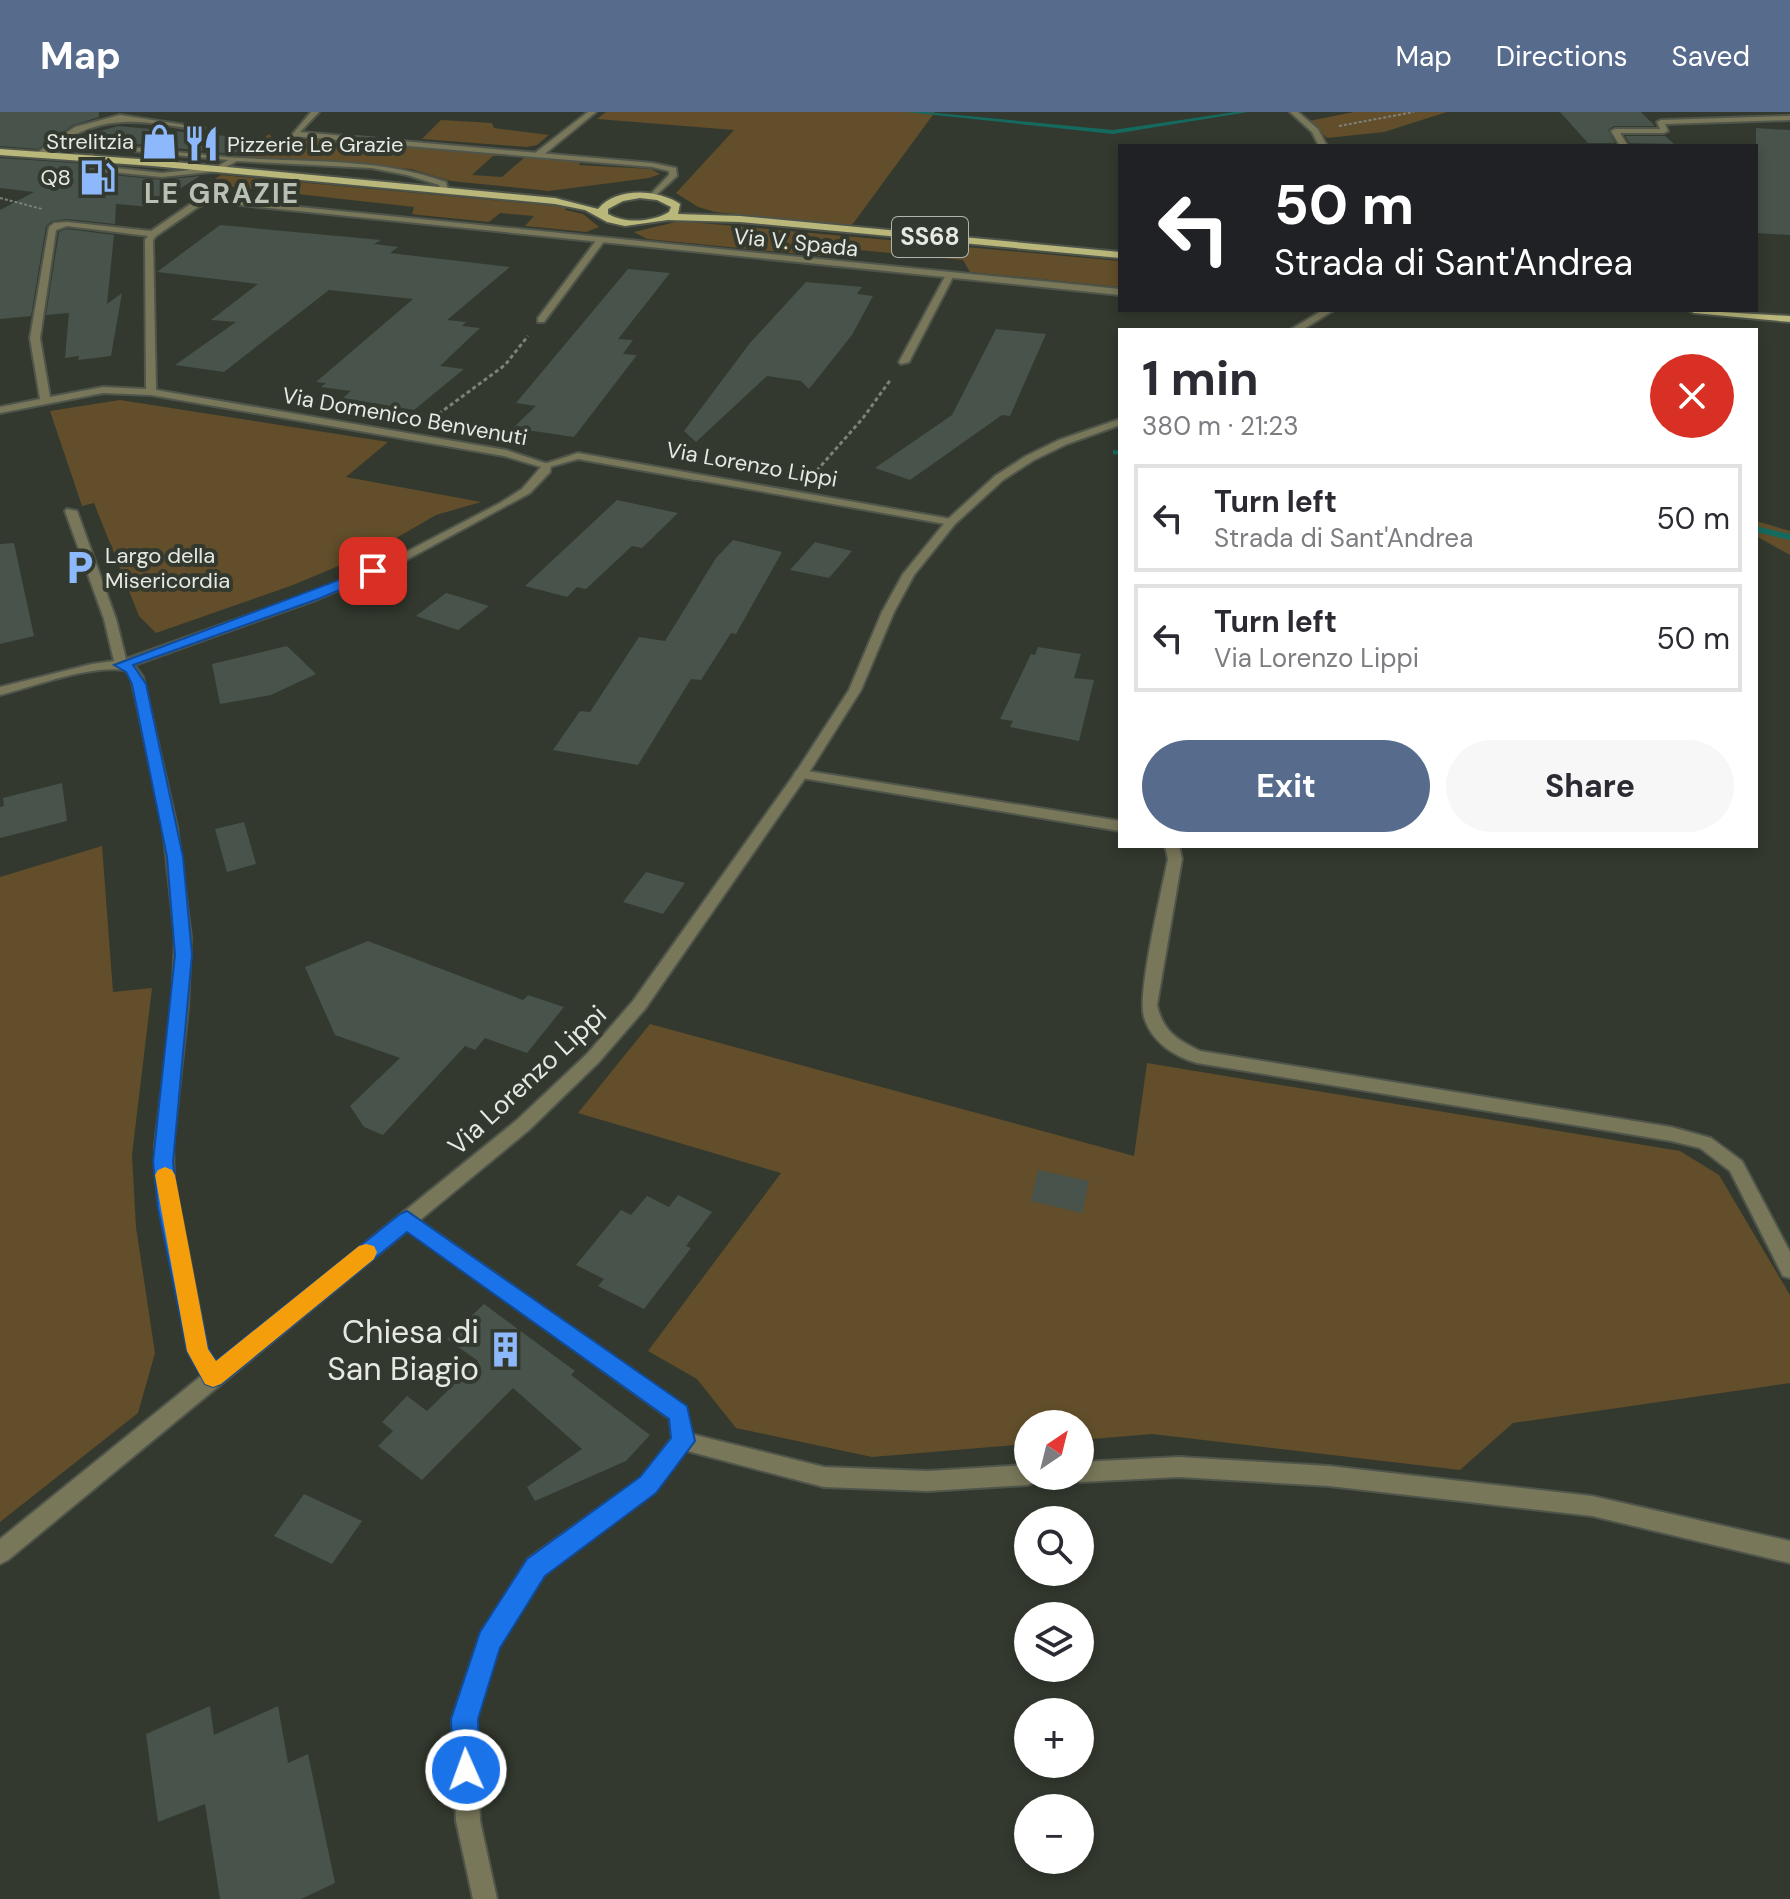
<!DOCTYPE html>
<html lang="en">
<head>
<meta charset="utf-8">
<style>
  body { margin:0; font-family:"DM Sans",sans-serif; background:#f7f7f7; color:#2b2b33; height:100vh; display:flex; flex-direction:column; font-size:30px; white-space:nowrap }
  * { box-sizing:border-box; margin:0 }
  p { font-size:26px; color:#7c7c81 }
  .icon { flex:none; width:44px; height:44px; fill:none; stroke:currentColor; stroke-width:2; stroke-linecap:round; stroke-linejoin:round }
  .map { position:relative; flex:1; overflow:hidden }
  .drawer { position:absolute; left:1118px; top:216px; width:640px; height:520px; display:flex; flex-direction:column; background:#fff; border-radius:0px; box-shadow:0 4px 12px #0003 }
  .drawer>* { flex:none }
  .guide { position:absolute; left:1118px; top:32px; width:640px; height:168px; border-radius:0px; box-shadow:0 4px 12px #0003; background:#202124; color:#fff; overflow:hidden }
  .needle { width:52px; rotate:35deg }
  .buttons { position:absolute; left:1014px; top:1298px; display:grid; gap:16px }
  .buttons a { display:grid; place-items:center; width:80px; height:80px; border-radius:50%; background:#fff; box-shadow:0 4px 12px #0003; font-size:40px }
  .pin { position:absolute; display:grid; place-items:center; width:68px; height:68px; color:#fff; margin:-34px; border-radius:16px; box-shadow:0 4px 12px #0006 }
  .me { position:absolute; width:88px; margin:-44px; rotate:358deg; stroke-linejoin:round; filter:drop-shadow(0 0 6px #0008) }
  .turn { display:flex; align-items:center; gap:28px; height:168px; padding:0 24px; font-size:36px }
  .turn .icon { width:104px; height:104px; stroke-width:2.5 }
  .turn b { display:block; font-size:56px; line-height:68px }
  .round { display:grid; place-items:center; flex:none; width:84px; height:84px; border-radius:42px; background:#f7f7f7 }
  .head { display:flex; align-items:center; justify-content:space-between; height:136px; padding:0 24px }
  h1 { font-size:48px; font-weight:700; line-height:60px }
  .cta { display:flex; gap:16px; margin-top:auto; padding:16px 24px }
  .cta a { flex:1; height:92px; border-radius:48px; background:#576b8d; color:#fff; font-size:32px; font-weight:700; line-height:92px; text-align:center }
  .cta a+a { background:#f7f7f7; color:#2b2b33 }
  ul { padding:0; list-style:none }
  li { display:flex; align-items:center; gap:24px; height:108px; margin:0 16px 12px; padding:0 8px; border:4px solid #e1e1e2; border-radius:0px }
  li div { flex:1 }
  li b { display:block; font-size:30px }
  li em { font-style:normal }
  header { display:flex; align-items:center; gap:48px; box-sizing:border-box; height:112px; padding:0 40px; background:#576b8d; color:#fff }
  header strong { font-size:38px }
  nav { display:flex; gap:44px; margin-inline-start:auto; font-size:28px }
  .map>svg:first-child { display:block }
  .green { fill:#624e2a }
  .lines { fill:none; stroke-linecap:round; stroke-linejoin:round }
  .stream { fill:#156a5f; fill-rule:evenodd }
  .building { fill:#47534b }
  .service-casing { stroke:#4f554b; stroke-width:4 }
  .pedestrian-casing { stroke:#4f554b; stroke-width:4 }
  .minor-casing { stroke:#4f554b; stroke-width:4 }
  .tertiary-casing { stroke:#4f554b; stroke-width:4 }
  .primary-casing { stroke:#4f554b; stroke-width:4 }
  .path-far1 { stroke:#7d8279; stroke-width:2; stroke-dasharray:3 2; stroke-linecap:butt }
  .path { stroke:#7d8279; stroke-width:3; stroke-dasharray:4 3; stroke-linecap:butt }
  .service { fill:#78775a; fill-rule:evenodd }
  .pedestrian { fill:#78775a; fill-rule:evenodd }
  .minor { fill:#78775a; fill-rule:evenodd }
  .tertiary { fill:#78775a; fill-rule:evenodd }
  .primary { fill:#b9b779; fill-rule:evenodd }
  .route { fill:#1a73e8; stroke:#114b97; stroke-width:2 }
  .slow { fill:#f59e0b }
  .labels { text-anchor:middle; stroke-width:8; stroke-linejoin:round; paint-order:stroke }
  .far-poi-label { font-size:22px; fill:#e5e9e2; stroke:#33392e; text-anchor:end }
  .far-street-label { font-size:22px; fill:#e5e9e2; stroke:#33392e }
  .shield { fill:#33392e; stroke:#b0b4ac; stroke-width:2 }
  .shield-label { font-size:24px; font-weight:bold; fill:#e5e9e2 }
  .street-label { font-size:26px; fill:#e5e9e2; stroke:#33392e }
  .far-district-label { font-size:28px; font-weight:bold; letter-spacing:2px; fill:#bac1b4; stroke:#33392e }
  .near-poi-label { font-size:32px; fill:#e5e9e2; stroke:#33392e; text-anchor:end }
</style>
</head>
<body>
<header>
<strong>Map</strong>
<nav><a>Map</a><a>Directions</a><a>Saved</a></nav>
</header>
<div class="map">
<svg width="1790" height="1787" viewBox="0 0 1790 1787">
  <rect width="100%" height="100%" fill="#33392e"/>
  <g class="green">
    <polygon points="606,0 935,0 852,113 715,100 698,95 676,81 734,18 597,7"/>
    <polygon points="1354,0 1447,0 1384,20 1327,26 1309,9"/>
    <polygon points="441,8 492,11 494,16 549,23 537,33 527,35 422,27"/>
    <path d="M 269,22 C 280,35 299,30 314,27 L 507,43 L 493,44 L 472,63 L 502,65 L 524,46 L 529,45 L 581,50 L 579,53 L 651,57 L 660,62 L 649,66 L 549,79 L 451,69 L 411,57 L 241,45 Z"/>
    <polygon points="221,63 567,95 565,98 583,102 599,115 586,120 525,114 534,104 500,101 489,110 419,103 412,102 414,95 207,72"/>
    <polygon points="680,109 1120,149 1120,175 970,160 963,148 849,137 830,145 647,127 634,120"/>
    <polygon points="120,288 388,330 346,365 481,390 436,403 372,440 293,473 156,521 139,504 94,391 82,394 50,299"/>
    <polygon points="1756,409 1790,419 1790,443 1756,424"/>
    <polygon points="102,734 113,880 152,876 132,1043 136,1115 155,1241 138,1301 0,1410 0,765"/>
    <polygon points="650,912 1134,1044 1147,951 1680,1039 1719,1063 1790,1183 1790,1271 1513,1311 1460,1358 1152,1322 1080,1328 1080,1312 1028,1312 1028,1332 872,1345 736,1316 697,1267 648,1239 781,1061 578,1001"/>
  </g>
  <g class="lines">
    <g class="stream">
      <polygon points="907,0 926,0 1113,18 1235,0 1248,0 1113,22"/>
      <polygon points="1113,338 1120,339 1120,343 1113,342"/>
      <polygon points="1756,414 1790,422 1790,428 1756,420"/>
    </g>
  </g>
  <g class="building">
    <polygon points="0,0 99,0 99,5 73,13 38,37 0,34"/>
    <polygon points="1560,0 1641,0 1655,14 1614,14 1608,18 1615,31 1588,31"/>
    <polygon points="118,14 258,27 233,42 76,26"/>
    <polygon points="1756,16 1790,18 1790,123 1756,121"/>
    <polygon points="1625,24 1665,24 1674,32 1630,31"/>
    <polygon points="0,46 89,52 102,62 162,68 200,64 151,95 116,92 115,112 67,107 52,109 46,114 31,204 0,207 0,98 34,80 0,76"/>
    <polygon points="220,113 381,128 374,132 398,135 390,141 510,155 447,208 466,210 462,214 480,216 440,254 464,257 414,298 343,286 351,279 321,275 326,271 316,270 413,187 329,178 224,260 175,253 236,210 211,208 258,172 157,160"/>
    <polygon points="67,117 114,123 107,192 122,181 111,244 78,248 79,244 65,246 69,201 46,203 59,120"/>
    <polygon points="628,157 670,161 618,227 633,228 623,242 637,243 574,325 513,316 536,294 516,291"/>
    <polygon points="806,170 862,175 857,182 873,184 852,223 809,277 801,269 767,264 696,330 684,319 750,231"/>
    <polygon points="996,217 1046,222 1010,304 1002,303 910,368 875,356 952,303"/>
    <polygon points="617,388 678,401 642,436 632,434 586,477 577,475 567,485 525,474"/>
    <polygon points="733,428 782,440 736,522 731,521 701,568 691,567 638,653 553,638 580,599 590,600 639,525 665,529 716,446"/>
    <polygon points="815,430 852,439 829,466 790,458"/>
    <polygon points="14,431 34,524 0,532 0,432"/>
    <polygon points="446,481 460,485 489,494 458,518 416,504"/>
    <polygon points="287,534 316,562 271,583 220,592 212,552"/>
    <polygon points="1038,535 1081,542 1074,566 1094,568 1079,629 1010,615 1013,609 1000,607 1031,542 1035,543"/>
    <polygon points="62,671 67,709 0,726 0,695 4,694 3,686"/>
    <polygon points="244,710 256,752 227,760 215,717"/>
    <polygon points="646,760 685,771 663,802 623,790"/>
    <polygon points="368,829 523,888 528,883 564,895 527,941 485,926 475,938 465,934 383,1023 364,1015 350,994 400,946 335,923 305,855"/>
    <polygon points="1038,1058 1089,1069 1082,1101 1031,1089"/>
    <polygon points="678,1083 712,1100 686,1134 691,1136 644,1197 598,1174 604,1167 576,1153 621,1098 631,1103 647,1084 669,1095"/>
    <polygon points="484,1192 575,1259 571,1263 650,1323 626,1349 535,1389 527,1375 582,1337 513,1276 422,1368 378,1334 393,1319 382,1310 407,1284 427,1299 478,1249 447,1227"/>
    <polygon points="304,1382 362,1409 332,1452 274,1424"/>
    <polygon points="210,1594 214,1623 278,1594 288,1651 308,1642 335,1771 301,1787 220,1787 205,1692 158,1710 146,1622"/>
  </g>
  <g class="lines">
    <defs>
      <g id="service">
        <polygon points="588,0 596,0 541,45 535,45 535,41"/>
        <polygon points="1290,0 1298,0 1318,17 1327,34 1319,34 1312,20"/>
        <path d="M 120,3 L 204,16 L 200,18 C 148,11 113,0 65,28 C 130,34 195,44 259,47 C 324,50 384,48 446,70 L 448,78 L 441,80 L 439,73 L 407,63 L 371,56 L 237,49 L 219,59 L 162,65 L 102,59 L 85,45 L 92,43 L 107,55 L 162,61 L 217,55 L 228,48 L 59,32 L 42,44 L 35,42 L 75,15 Z"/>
        <polygon points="1790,4 1790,8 1665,12 1668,19 1664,21 1620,21 1628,34 1620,34 1611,19 1615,17 1660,17 1657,10 1661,8"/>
        <polygon points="598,126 605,128 544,210 538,210 538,206"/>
        <polygon points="947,161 954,163 909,250 901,252 899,250"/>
        <polygon points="801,658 1120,709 1120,719 796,665 794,662 796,659"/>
        <path d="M 1165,734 L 1179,734 L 1182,747 L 1157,893 C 1163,919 1177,928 1200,939 L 1671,1015 L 1711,1026 L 1742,1049 L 1790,1140 L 1790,1166 L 1783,1164 L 1730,1059 L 1700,1036 L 1671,1029 L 1197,951 C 1173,944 1151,929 1144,905 C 1137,882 1162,777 1168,747 Z"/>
        <polygon points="683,1320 824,1355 928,1359 1028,1353 1028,1364 1038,1364 1035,1370 1028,1373 928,1379 824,1375 676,1336 673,1329 676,1322"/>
        <polygon points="1179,1345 1329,1354 1592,1384 1790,1429 1790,1451 1592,1404 1329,1374 1179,1365 1080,1370 1071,1364 1080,1364 1080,1350"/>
      </g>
      <polygon id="pedestrian" points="578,341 696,362 701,365 696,368 578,347 546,356 541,353"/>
      <g id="minor">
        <polygon points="311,0 319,0 300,20 652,51 676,56 677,64 652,87 648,85 669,63 669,59 652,55 291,24"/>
        <path d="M 210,86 L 1120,177 L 1120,183 L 211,90 L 198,95 L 156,124 L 153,128 L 156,278 L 506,338 L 551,353 L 550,360 L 530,381 L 397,453 L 318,487 L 134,553 L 143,565 L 177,715 L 191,825 L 188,896 L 173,1033 L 174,1067 L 207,1237 L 223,1265 L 220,1271 L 213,1274 L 206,1271 L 188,1239 L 156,1067 L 155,1033 L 172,896 L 175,825 L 163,715 L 131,565 L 125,558 C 89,553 36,574 0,583 L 0,575 L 92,552 L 114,549 L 104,507 L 65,399 L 67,397 L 77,399 L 116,507 L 126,547 L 310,481 L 389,449 L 500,391 L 522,377 L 541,355 L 504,344 L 151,283 L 103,281 L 0,301 L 0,295 L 40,287 L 30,226 L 49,115 L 54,111 L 67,110 L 151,119 L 192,91 ZM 67,114 L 148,124 L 145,128 L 146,277 L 103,275 L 50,285 L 40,226 L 56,118 Z"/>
        <polygon points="696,362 951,407 957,410 951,413 692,367 692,363"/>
        <polygon points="407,1100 686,1295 693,1329 655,1380 544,1463 498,1534 476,1607 480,1709 497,1787 473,1787 456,1709 452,1607 481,1521 528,1447 641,1366 672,1326 670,1307 401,1113 398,1108 401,1103"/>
      </g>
      <g id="tertiary">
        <polygon points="1323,198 1334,198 1302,218 1290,218"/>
        <polygon points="1120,307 1120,313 1067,332 1034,348 1003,368 955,412 914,463 894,500 861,578 808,662 645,897 599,950 529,1018 8,1448 0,1452 0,1427 517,1008 587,942 633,889 796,660 849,578 882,500 903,462 947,408 995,364 1026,344 1059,328"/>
      </g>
      <g id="primary">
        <path d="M 0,37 L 153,48 L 555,86 L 598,97 C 616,75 657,77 680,92 L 678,102 L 740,104 L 1120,140 L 1120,146 L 740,110 L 668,108 L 625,114 L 607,110 L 585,98 L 555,92 L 153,54 L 0,43 ZM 640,86 L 657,88 L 671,95 L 669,100 C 652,110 626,112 608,102 L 608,97 L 623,89 Z"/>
        <polygon points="1688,198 1790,204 1790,210 1694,201"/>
      </g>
    </defs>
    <use href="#service" class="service-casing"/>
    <use href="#pedestrian" class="pedestrian-casing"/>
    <use href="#minor" class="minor-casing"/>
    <use href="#tertiary" class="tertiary-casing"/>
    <use href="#primary" class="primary-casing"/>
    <g class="path-far1">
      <polyline points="1339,14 1414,0"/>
      <polyline points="0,86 42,97"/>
    </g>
    <g class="path">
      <polyline points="433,306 505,253 528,224"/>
      <polyline points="812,364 863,306 891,267"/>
    </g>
    <use href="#service" class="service"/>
    <use href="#pedestrian" class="pedestrian"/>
    <use href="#minor" class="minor"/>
    <use href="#tertiary" class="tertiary"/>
    <use href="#primary" class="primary"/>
  </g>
  <polygon class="route" points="373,455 380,459 378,462 318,487 133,553 146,572 183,745 192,843 173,1050 179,1096 208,1236 216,1249 400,1102 407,1099 687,1294 695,1329 656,1381 545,1464 500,1536 478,1607 480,1658 476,1668 466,1671 457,1668 453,1658 451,1607 480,1520 527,1447 640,1365 671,1326 669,1307 407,1120 221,1272 213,1275 205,1272 187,1239 158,1096 153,1050 175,843 167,745 132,572 126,560 114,553"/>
  <polygon class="slow" points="165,1055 172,1058 175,1063 208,1237 216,1249 359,1134 366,1132 374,1134 377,1140 374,1147 221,1272 213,1275 205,1272 187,1239 155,1063 158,1058"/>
  <defs>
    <symbol id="shop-bare" viewBox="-9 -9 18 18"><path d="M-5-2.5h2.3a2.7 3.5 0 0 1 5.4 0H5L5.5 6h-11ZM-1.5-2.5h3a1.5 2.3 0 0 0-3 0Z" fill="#8db9fc" stroke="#33392e" stroke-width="2.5" paint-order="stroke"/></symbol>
    <symbol id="restaurant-bare" viewBox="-9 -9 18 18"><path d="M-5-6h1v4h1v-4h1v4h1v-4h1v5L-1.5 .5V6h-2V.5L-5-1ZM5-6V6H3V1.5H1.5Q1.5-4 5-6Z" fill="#8db9fc" stroke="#33392e" stroke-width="2.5" paint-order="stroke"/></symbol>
    <symbol id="fuel-bare" viewBox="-9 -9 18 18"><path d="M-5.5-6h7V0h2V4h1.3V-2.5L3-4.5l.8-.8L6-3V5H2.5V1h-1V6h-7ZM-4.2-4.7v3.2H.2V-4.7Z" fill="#8db9fc" stroke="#33392e" stroke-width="2.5" paint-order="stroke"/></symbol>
    <symbol id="parking-bare" viewBox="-9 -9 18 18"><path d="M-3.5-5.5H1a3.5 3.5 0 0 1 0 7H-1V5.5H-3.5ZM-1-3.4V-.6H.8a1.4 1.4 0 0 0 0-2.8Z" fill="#8db9fc" stroke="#33392e" stroke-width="2.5" paint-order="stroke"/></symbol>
    <symbol id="building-bare" viewBox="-9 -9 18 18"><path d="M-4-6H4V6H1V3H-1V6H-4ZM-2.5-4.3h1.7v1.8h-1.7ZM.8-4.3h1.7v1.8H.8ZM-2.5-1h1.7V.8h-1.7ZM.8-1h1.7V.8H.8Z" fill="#8db9fc" stroke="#33392e" stroke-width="2.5" paint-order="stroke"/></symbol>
  </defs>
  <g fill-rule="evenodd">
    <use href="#shop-bare" x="134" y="4" width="51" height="51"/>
    <use href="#restaurant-bare" x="176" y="6" width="51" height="51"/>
    <use href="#fuel-bare" x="72" y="40" width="51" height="51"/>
    <use href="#parking-bare" x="54" y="430" width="51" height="51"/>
    <use href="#building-bare" x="480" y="1212" width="51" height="51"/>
  </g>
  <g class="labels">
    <g class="far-poi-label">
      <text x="134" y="37">Strelitzia</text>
      <text x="227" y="40" text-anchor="start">Pizzerie Le Grazie</text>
      <text x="71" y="73">Q8</text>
      <text x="105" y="451" text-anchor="start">Largo della<tspan x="105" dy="25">Misericordia</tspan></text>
    </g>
    <g class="far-street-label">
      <text transform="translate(796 130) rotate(6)" y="8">Via V. Spada</text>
      <text transform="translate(405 304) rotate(10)" y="8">Via Domenico Benvenuti</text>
      <text transform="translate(752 352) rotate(10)" y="8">Via Lorenzo Lippi</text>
    </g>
    <rect class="shield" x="892" y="105" width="76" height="40" rx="6"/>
    <g class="shield-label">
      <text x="930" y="133">SS68</text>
    </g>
    <g class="street-label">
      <text transform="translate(527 968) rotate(-43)" y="9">Via Lorenzo Lippi</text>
    </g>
    <g class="far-district-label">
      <text x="222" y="91">LE GRAZIE</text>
    </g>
    <g class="near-poi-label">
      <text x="479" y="1231">Chiesa di<tspan x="479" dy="37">San Biagio</tspan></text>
    </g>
  </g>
</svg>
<div class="buttons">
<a><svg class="needle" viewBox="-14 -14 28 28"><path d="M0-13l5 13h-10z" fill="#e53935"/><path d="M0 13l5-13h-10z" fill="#7c7c81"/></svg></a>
<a><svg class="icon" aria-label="search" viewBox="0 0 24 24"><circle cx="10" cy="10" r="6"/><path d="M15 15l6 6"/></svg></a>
<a><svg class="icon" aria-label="layers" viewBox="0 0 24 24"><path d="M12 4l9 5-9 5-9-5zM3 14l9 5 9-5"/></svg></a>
<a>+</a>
<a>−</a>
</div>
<div class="pin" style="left:373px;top:459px;background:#d93025"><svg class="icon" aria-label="arrive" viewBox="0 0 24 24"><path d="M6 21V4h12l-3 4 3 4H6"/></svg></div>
<svg class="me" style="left:466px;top:1658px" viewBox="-20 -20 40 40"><circle r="17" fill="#1a73e8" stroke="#fff" stroke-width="3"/><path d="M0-11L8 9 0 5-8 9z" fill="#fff"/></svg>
<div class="guide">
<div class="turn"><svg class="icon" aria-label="left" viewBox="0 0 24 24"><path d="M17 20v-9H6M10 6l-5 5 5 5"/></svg><div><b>50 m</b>Strada di Sant'Andrea</div></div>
</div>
<section class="drawer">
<div class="head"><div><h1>1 min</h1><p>380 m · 21:23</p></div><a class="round" style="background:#d93025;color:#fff"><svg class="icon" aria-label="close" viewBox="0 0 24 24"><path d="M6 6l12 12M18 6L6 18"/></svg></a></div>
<ul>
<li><svg class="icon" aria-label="left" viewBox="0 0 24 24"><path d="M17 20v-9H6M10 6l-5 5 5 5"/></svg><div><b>Turn left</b><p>Strada di Sant'Andrea</p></div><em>50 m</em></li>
<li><svg class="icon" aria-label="left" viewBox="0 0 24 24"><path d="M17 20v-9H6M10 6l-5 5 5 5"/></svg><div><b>Turn left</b><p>Via Lorenzo Lippi</p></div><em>50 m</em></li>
</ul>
<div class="cta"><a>Exit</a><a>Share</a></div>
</section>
</div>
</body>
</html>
